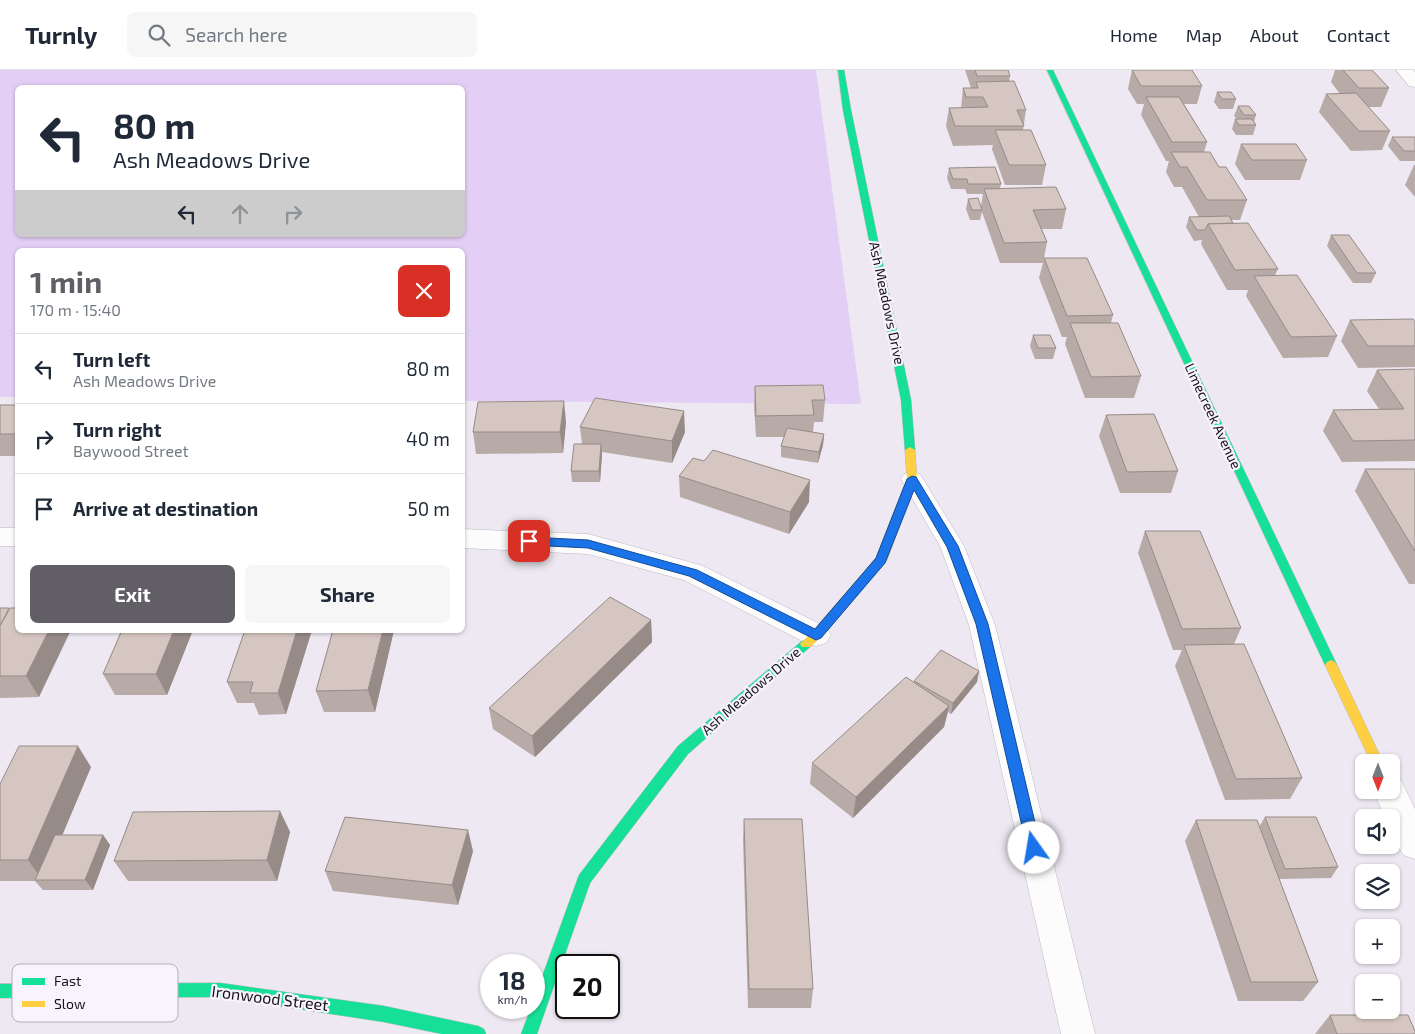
<!DOCTYPE html>
<html lang="en">
<head>
<meta charset="utf-8">
<style>
  body { margin:0; font-family:"Exo 2",sans-serif; background:#f6f6f7; color:#1f2937; height:100vh; display:flex; flex-direction:column; font-size:19px; white-space:nowrap }
  * { box-sizing:border-box; margin:0 }
  p { font-size:16px; color:#747a83 }
  .icon { flex:none; width:28px; height:28px; fill:none; stroke:currentColor; stroke-width:2; stroke-linecap:round; stroke-linejoin:round }
  .map { position:relative; flex:1; overflow:hidden }
  .panel { position:absolute; left:15px; top:178px; width:450px; height:385px; display:flex; flex-direction:column; background:#fff; border-radius:8px; box-shadow:0 1px 4px #0004 }
  .panel>* { flex:none }
  .banner { position:absolute; left:15px; top:15px; width:450px; height:152px; border-radius:8px; box-shadow:0 1px 4px #0004; background:#fff; color:#1f2937; overflow:hidden }
  .needle { width:32px; rotate:180deg }
  .tools { position:absolute; left:1355px; top:684px; display:grid; gap:10px }
  .tools a { display:grid; place-items:center; width:45px; height:45px; border-radius:8px; background:#fff; box-shadow:0 1px 4px #0004; font-size:25px }
  .speed { position:absolute; left:480px; top:884px; display:flex; gap:10px; font-size:25px; font-weight:700; text-align:center }
  .speed>* { display:grid; place-content:center; width:65px; height:65px; border-radius:50%; background:#fff; box-shadow:0 1px 4px #0004; line-height:1 }
  .speed small { font-size:12px; font-weight:400 }
  .speed .limit { border:2px solid #111; border-radius:8px; background:#fff; color:#111 }
  .pin { position:absolute; display:grid; place-items:center; width:42px; height:42px; color:#fff; margin:-21px; border-radius:10px; box-shadow:0 2px 8px #0006 }
  .me { position:absolute; width:55px; margin:-28px; rotate:347deg; stroke-linejoin:round; filter:drop-shadow(0 0 4px #0008) }
  .turn { display:flex; align-items:center; gap:18px; height:105px; padding:0 15px; font-size:22px }
  .turn .icon { width:65px; height:65px; stroke-width:2.5 }
  .turn b { display:block; font-size:35px; line-height:42px }
  .lanes { display:flex; align-items:center; height:48px; padding:0 15px; background:#0003; justify-content:center; gap:25px; direction:ltr }
  .lanes .off { opacity:.35 }
  .round { display:grid; place-items:center; flex:none; width:52px; height:52px; border-radius:8px; background:#f6f6f7 }
  .summary { display:flex; align-items:center; justify-content:space-between; height:85px; padding:0 15px }
  h1 { font-size:30px; font-weight:700; line-height:38px; color:#625e65 }
  .primary-button { display:flex; gap:10px; margin-top:auto; padding:10px 15px }
  .primary-button a { flex:1; height:58px; border-radius:8px; background:#625e65; color:#fff; font-size:20px; font-weight:700; line-height:58px; text-align:center }
  .primary-button a+a { background:#f6f6f7; color:#1f2937 }
  ul { padding:0; list-style:none }
  li { display:flex; align-items:center; gap:15px; height:70px; padding:0 15px; border-top:1px solid #e0e1e3 }
  li div { flex:1 }
  li b { display:block; font-size:19px }
  li em { font-style:normal }
  header { display:flex; align-items:center; gap:30px; box-sizing:border-box; height:70px; padding:0 25px; background:#fff; border-bottom:1px solid #e0e1e3 }
  header strong { font-size:24px }
  nav { display:flex; gap:28px; margin-inline-start:auto; font-size:18px }
  .search { width:350px; height:45px; background:#f6f6f7; display:flex; align-items:center; gap:12px; box-sizing:border-box; padding:0 18px; border-radius:8px; color:#747a83; font-size:19px }
  .map>svg:first-child { display:block }
  .green { fill:#e3cef5; fill-rule:evenodd }
  .lines { fill:none; stroke-linecap:round; stroke-linejoin:round }
  .lane-casing { stroke:#bdb9c1; stroke-width:1 }
  .street-casing { stroke:#bdb9c1; stroke-width:1 }
  .fast-casing { stroke:#bdb9c1; stroke-width:1 }
  .slow-casing { stroke:#bdb9c1; stroke-width:1 }
  .lane { fill:#fcfcfd; fill-rule:evenodd }
  .street { fill:#fcfcfd; fill-rule:evenodd }
  .fast { fill:#16e098; fill-rule:evenodd }
  .slow { fill:#ffcf43; fill-rule:evenodd }
  .wall { fill:#b8aaa6 }
  .shaded-wall { fill:#968b87 }
  .building { fill:#d6c6c1; stroke:#968b87 }
  .route { fill:#1a73e8; stroke:#114b97 }
  .labels { text-anchor:middle; stroke-width:4.5; stroke-linejoin:round; paint-order:stroke }
  .street-label { font-size:14px; fill:#17141a; stroke:#f8f3fd }
  .near-street-label { font-size:16px; fill:#17141a; stroke:#f8f3fd }
  .key { fill:#f8f3fd; stroke:#b4b0b9; stroke-width:1 }
  .key-label { font-size:14px; fill:#17141a }
</style>
</head>
<body>
<header>
<strong>Turnly</strong>
<div class="search"><svg class="icon" aria-label="search" viewBox="0 0 24 24"><circle cx="10" cy="10" r="6"/><path d="M15 15l6 6"/></svg>Search here</div>
<nav><a>Home</a><a>Map</a><a>About</a><a>Contact</a></nav>
</header>
<div class="map">
<svg width="1415" height="964" viewBox="0 0 1415 964">
  <rect width="100%" height="100%" fill="#ede8f1"/>
  <path class="green" d="M 0,0 L 816,0 L 861,334 L 463,331 L 462,180 L 18,180 L 17,327 L 0,327 ZM 18,18 L 462,18 L 462,165 L 18,165 Z"/>
  <g class="lines">
    <defs>
      <polygon id="lane" points="912,402 920,404 964,476 995,555 1095,964 1061,964 969,555 940,476 901,409 904,404"/>
      <g id="street">
        <polygon points="1396,0 1413,0 1415,2 1415,17 1409,16"/>
        <rect x="0" y="458" width="18" height="18"/>
        <polygon points="462,459 588,464 693,493 703,496 826,557 831,565 826,573 816,576 806,573 684,510 588,484 462,478"/>
        <polygon points="1391,707 1401,710 1415,739 1415,789 1403,785 1391,760 1391,748 1385,748 1373,720 1391,720"/>
      </g>
      <g id="fast">
        <polygon points="838,0 844,0 851,40 911,330 915,380 910,383 905,380 901,330 843,40"/>
        <polygon points="1047,0 1053,0 1337,595 1335,598 1327,598 1325,595"/>
        <polygon points="806,569 810,571 812,574 810,577 688,684 590,813 537,964 521,964 531,938 534,938 534,929 579,805 678,676 802,571"/>
        <polygon points="220,913 384,936 478,956 484,959 486,964 442,964 384,952 220,927 0,928 0,914"/>
      </g>
      <g id="slow">
        <polygon points="910,377 915,380 917,409 887,490 820,568 810,577 802,577 800,574 812,562 876,488 907,409 905,380"/>
        <polygon points="1331,590 1335,592 1337,595 1383,692 1371,692 1325,595 1327,592"/>
      </g>
    </defs>
    <use href="#lane" class="lane-casing"/>
    <use href="#street" class="street-casing"/>
    <use href="#fast" class="fast-casing"/>
    <use href="#slow" class="slow-casing"/>
    <use href="#lane" class="lane"/>
    <use href="#street" class="street"/>
    <use href="#fast" class="fast"/>
    <use href="#slow" class="slow"/>
  </g>
  <g class="wall">
    <polygon points="965,0 1008,0 1010,6 1009,11 1026,40 1023,60 1046,95 1042,115 1005,115 992,79 993,75 953,76 946,56 949,38 961,38 963,18 971,18"/>
    <polygon points="1132,0 1202,16 1197,34 1184,34 1207,72 1204,82 1219,97 1247,130 1240,150 1231,150 1233,153 1278,199 1275,205 1337,266 1328,287 1283,288 1246,226 1248,220 1227,220 1201,174 1202,170 1194,171 1186,157 1189,147 1199,147 1182,117 1174,117 1166,102 1169,91 1166,91 1141,45 1144,34 1137,34 1128,19"/>
    <polygon points="1335,0 1372,0 1389,18 1381,37 1368,37 1390,61 1382,80 1351,81 1319,42 1326,24 1340,24 1331,12"/>
    <polygon points="1217,22 1236,29 1233,39 1219,39 1214,32"/>
    <polygon points="1238,36 1256,45 1254,52 1256,55 1253,65 1236,65 1232,59 1235,49 1237,49 1234,46"/>
    <polygon points="1392,67 1415,67 1415,91 1400,91 1388,76"/>
    <polygon points="1241,74 1307,90 1300,110 1245,110 1235,94"/>
    <polygon points="1414,95 1415,95 1415,127 1405,115"/>
    <polygon points="949,98 1001,114 1000,118 1066,139 1062,159 1042,159 1047,172 1044,188 1113,245 1111,253 1141,306 1134,328 1085,328 1065,274 1067,267 1062,267 1039,208 1043,193 1000,193 982,142 980,150 970,150 966,139 968,129 981,136 983,124 967,124 965,119 951,119 947,108"/>
    <polygon points="1331,165 1376,203 1371,213 1353,213 1327,176"/>
    <polygon points="1350,250 1415,252 1415,297 1358,298 1341,271"/>
    <polygon points="1033,265 1056,278 1053,289 1035,289 1030,276"/>
    <polygon points="1415,299 1415,391 1342,392 1323,361 1333,340 1379,339 1367,321 1377,300"/>
    <polygon points="755,316 825,330 823,352 814,352 813,362 824,364 823,375 818,393 781,387 781,376 784,367 756,367 754,337"/>
    <rect x="0" y="335" width="18" height="51"/>
    <polygon points="1106,345 1178,401 1171,423 1120,423 1099,366"/>
    <polygon points="566,352 563,383 476,384 473,362"/>
    <polygon points="580,357 685,362 672,393 602,382 600,412 572,412 571,401 582,374"/>
    <polygon points="1365,399 1415,399 1415,514 1409,514 1355,421"/>
    <polygon points="679,406 809,432 789,464 680,427"/>
    <polygon points="1145,461 1241,558 1234,574 1302,708 1290,729 1225,730 1175,596 1182,580 1173,580 1138,483"/>
    <polygon points="0,538 39,627 0,628"/>
    <polygon points="651,550 652,572 535,687 493,659 489,638"/>
    <polygon points="122,560 193,560 167,625 115,625 103,604"/>
    <polygon points="245,560 312,560 286,644 259,645 254,633 237,633 227,612"/>
    <polygon points="333,560 394,560 375,642 324,642 316,621"/>
    <polygon points="979,601 977,612 951,644 948,642 944,657 853,748 810,714 812,693 914,613 914,611"/>
    <polygon points="91,697 62,765 103,765 110,775 93,820 43,820 35,811 0,811 0,714"/>
    <polygon points="280,741 290,762 277,811 128,811 114,791"/>
    <polygon points="1265,747 1338,797 1331,808 1279,809 1318,912 1303,931 1238,931 1185,771 1196,750 1259,757"/>
    <polygon points="744,749 813,919 811,938 748,938 743,769"/>
    <polygon points="473,781 458,835 333,821 325,801"/>
    <polygon points="1330,945 1415,964 1315,964"/>
  </g>
  <g class="shaded-wall">
    <polygon points="564,331 566,352 563,383 560,362"/>
    <polygon points="684,341 685,362 672,393 672,371"/>
    <polygon points="824,364 823,375 818,393 819,382"/>
    <polygon points="601,374 602,385 600,412 599,401"/>
    <polygon points="810,410 809,432 789,464 790,442"/>
    <polygon points="651,550 652,572 535,687 532,666"/>
    <polygon points="49,560 71,560 39,627 26,606"/>
    <polygon points="174,560 193,560 167,625 156,604"/>
    <polygon points="297,560 312,560 286,644 278,623"/>
    <polygon points="383,560 394,560 375,642 368,620"/>
    <polygon points="979,601 977,612 951,644 953,633"/>
    <polygon points="949,636 944,657 853,748 856,727"/>
    <polygon points="78,676 91,697 43,811 28,790"/>
    <polygon points="280,741 290,762 277,811 267,790"/>
    <polygon points="468,760 473,781 458,835 452,815"/>
    <polygon points="103,765 110,775 93,820 85,810"/>
  </g>
  <g class="building">
    <polygon points="975,0 1008,0 1010,6 977,6"/>
    <polygon points="1132,0 1192,0 1202,16 1141,16"/>
    <polygon points="1343,0 1372,0 1389,18 1359,18"/>
    <polygon points="1014,11 1026,40 1017,40 1024,56 955,56 949,38 988,37 983,27 966,27 963,18 978,18 976,12"/>
    <polygon points="1217,22 1231,22 1236,29 1222,29"/>
    <polygon points="1356,23 1390,61 1359,61 1326,24"/>
    <polygon points="1146,27 1179,27 1207,72 1172,72"/>
    <polygon points="1238,36 1249,36 1256,45 1244,45"/>
    <polygon points="1235,49 1252,49 1256,55 1239,55"/>
    <polygon points="995,60 1031,60 1046,95 1009,95"/>
    <polygon points="1392,67 1415,67 1415,81 1404,81"/>
    <polygon points="1241,74 1296,74 1307,90 1252,90"/>
    <polygon points="1171,82 1210,82 1219,97 1226,97 1247,130 1207,130 1187,97 1180,97"/>
    <polygon points="995,97 1001,114 968,114 967,109 953,109 949,98"/>
    <polygon points="1056,117 1066,139 1033,140 1047,172 1004,173 984,119"/>
    <polygon points="978,128 982,140 972,140 968,129"/>
    <polygon points="1229,146 1233,153 1208,154 1205,160 1197,160 1189,147"/>
    <polygon points="1248,153 1278,199 1235,200 1208,154"/>
    <polygon points="1331,165 1349,165 1376,203 1357,203"/>
    <polygon points="1044,188 1087,188 1113,245 1067,246"/>
    <polygon points="1297,205 1337,266 1291,267 1254,206"/>
    <polygon points="1413,249 1415,252 1415,276 1368,276 1350,250"/>
    <polygon points="1070,253 1118,253 1141,306 1091,307"/>
    <polygon points="1033,265 1050,265 1056,278 1038,278"/>
    <polygon points="1415,299 1415,370 1353,371 1333,340 1404,339 1377,300"/>
    <polygon points="823,315 825,330 812,330 814,345 756,346 755,316"/>
    <polygon points="595,328 684,341 672,371 580,357"/>
    <polygon points="564,331 560,362 473,362 478,332"/>
    <rect x="0" y="335" width="18" height="29"/>
    <polygon points="1154,344 1178,401 1127,402 1106,345"/>
    <polygon points="787,358 824,364 819,382 781,376"/>
    <polygon points="574,374 601,374 599,401 571,401"/>
    <polygon points="713,380 810,410 790,442 679,406 693,388 704,391"/>
    <polygon points="1365,399 1415,399 1415,481"/>
    <polygon points="1145,461 1200,461 1241,558 1182,559"/>
    <polygon points="610,527 651,550 532,666 489,638"/>
    <polygon points="0,538 9,538 0,556"/>
    <polygon points="10,538 18,538 18,560 49,560 26,606 0,606 0,556"/>
    <polygon points="122,560 174,560 156,604 103,604"/>
    <polygon points="245,560 297,560 278,623 250,623 253,612 227,612"/>
    <polygon points="333,560 383,560 368,620 316,621"/>
    <polygon points="1244,574 1302,708 1236,709 1184,575"/>
    <polygon points="941,580 979,601 953,633 914,611"/>
    <polygon points="906,607 949,636 856,727 812,693"/>
    <polygon points="19,676 78,676 28,790 0,790 0,714"/>
    <polygon points="280,741 267,790 114,791 133,742"/>
    <polygon points="345,747 468,760 452,815 325,801"/>
    <polygon points="1265,747 1316,747 1338,797 1285,799"/>
    <polygon points="744,749 802,749 813,919 749,919"/>
    <polygon points="1196,750 1257,750 1318,912 1251,912"/>
    <polygon points="55,765 103,765 85,810 35,810"/>
    <polygon points="1330,945 1408,945 1415,961 1415,964 1337,964"/>
  </g>
  <polygon class="route" points="912,406 916,407 958,476 988,554 1041,778 1039,782 1034,784 1029,782 1027,778 976,554 947,477 914,420 885,493 821,568 816,570 689,506 588,478 529,475 523,471 529,467 588,470 697,500 815,559 876,488 907,409"/>
  <g class="labels">
    <g class="street-label">
      <text transform="translate(887 233) rotate(78)" y="5">Ash Meadows Drive</text>
      <text transform="translate(1213 346) rotate(65)" y="5">Limecreek Avenue</text>
      <text transform="translate(751 621) rotate(-41)" y="5">Ash Meadows Drive</text>
    </g>
    <g class="near-street-label">
      <text transform="translate(270 928) rotate(7)" y="6">Ironwood Street</text>
    </g>
  </g>
  <rect x="12" y="894" width="166" height="58" rx="8" class="key"/>
  <rect x="22" y="908" width="23" height="7" fill="#16e098"/>
  <rect x="22" y="931" width="23" height="6" fill="#ffcf43"/>
  <g class="key-label">
    <text x="54" y="916">Fast</text>
    <text x="54" y="939">Slow</text>
  </g>
</svg>
<div class="tools">
<a><svg class="needle" viewBox="-14 -14 28 28"><path d="M0-13l5 13h-10z" fill="#e53935"/><path d="M0 13l5-13h-10z" fill="#747a83"/></svg></a>
<a><svg class="icon" aria-label="sound" viewBox="0 0 24 24"><path d="M4 9h4l5-4v14l-5-4H4zM17 9q2 3 0 6"/></svg></a>
<a><svg class="icon" aria-label="layers" viewBox="0 0 24 24"><path d="M12 4l9 5-9 5-9-5zM3 14l9 5 9-5"/></svg></a>
<a>+</a>
<a>−</a>
</div>
<div class="speed"><div>18<small>km/h</small></div><div class="limit">20</div></div>
<div class="pin" style="left:529px;top:471px;background:#d93025"><svg class="icon" aria-label="arrive" viewBox="0 0 24 24"><path d="M6 21V4h12l-3 4 3 4H6"/></svg></div>
<svg class="me" style="left:1034px;top:778px" viewBox="-20 -20 40 40"><circle r="19" fill="#fff"/><path d="M0-13L10 11 0 6-10 11z" fill="#1a73e8"/></svg>
<div class="banner">
<div class="turn"><svg class="icon" aria-label="left" viewBox="0 0 24 24"><path d="M17 20v-9H6M10 6l-5 5 5 5"/></svg><div><b>80 m</b>Ash Meadows Drive</div></div>
<div class="lanes"><svg class="icon" aria-label="left" viewBox="0 0 24 24"><path d="M17 20v-9H6M10 6l-5 5 5 5"/></svg><svg class="icon off" aria-label="ahead" viewBox="0 0 24 24"><path d="M12 20V5M6 11l6-6 6 6"/></svg><svg class="icon off" aria-label="right" viewBox="0 0 24 24"><path d="M7 20v-9h11M14 6l5 5-5 5"/></svg></div>
</div>
<section class="panel">
<div class="summary"><div><h1>1 min</h1><p>170 m · 15:40</p></div><a class="round" style="background:#d93025;color:#fff"><svg class="icon" aria-label="close" viewBox="0 0 24 24"><path d="M6 6l12 12M18 6L6 18"/></svg></a></div>
<ul>
<li><svg class="icon" aria-label="left" viewBox="0 0 24 24"><path d="M17 20v-9H6M10 6l-5 5 5 5"/></svg><div><b>Turn left</b><p>Ash Meadows Drive</p></div><em>80 m</em></li>
<li><svg class="icon" aria-label="right" viewBox="0 0 24 24"><path d="M7 20v-9h11M14 6l5 5-5 5"/></svg><div><b>Turn right</b><p>Baywood Street</p></div><em>40 m</em></li>
<li><svg class="icon" aria-label="arrive" viewBox="0 0 24 24"><path d="M6 21V4h12l-3 4 3 4H6"/></svg><div><b>Arrive at destination</b></div><em>50 m</em></li>
</ul>
<div class="primary-button"><a>Exit</a><a>Share</a></div>
</section>
</div>
</body>
</html>
